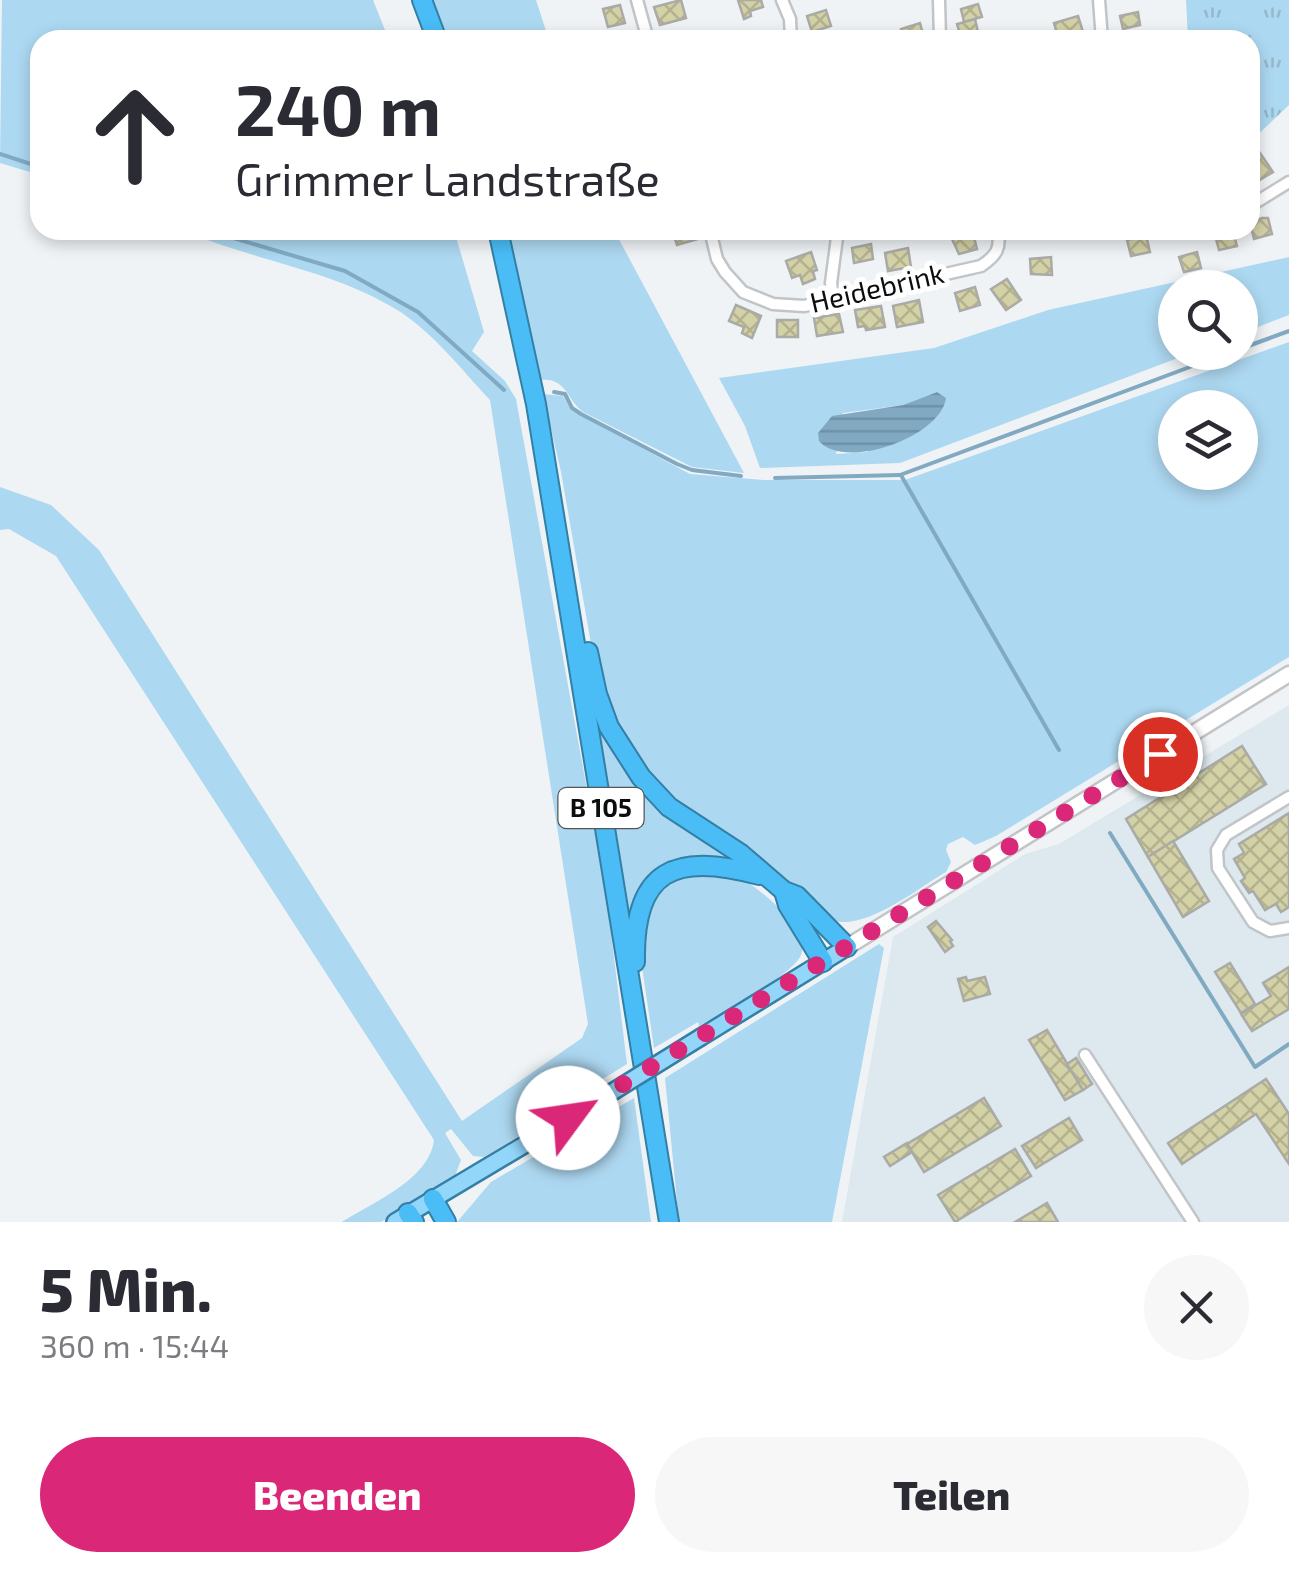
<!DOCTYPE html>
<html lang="de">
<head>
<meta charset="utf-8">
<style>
  body { margin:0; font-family:"Exo 2",sans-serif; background:#f7f7f7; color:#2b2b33; height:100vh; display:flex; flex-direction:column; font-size:38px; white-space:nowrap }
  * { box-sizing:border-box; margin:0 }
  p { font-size:32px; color:#7c7c81 }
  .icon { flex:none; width:55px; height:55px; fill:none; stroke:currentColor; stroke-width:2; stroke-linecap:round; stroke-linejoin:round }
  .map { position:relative; height:1222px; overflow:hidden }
  .details { display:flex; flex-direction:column; background:#fff; flex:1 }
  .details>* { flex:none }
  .hud { position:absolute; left:30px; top:30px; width:1230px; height:210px; border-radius:30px; box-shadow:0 5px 15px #0003; background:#fff; color:#2b2b33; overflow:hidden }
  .controls { position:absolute; left:1158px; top:270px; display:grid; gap:20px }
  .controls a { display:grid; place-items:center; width:100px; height:100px; border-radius:50%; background:#fff; box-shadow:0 5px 15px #0003; font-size:50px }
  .pin { position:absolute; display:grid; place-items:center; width:85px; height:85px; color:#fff; margin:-42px; border:5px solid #fff; border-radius:50%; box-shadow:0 2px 10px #0007 }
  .me { position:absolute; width:110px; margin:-55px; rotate:59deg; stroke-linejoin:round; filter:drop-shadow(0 0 8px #0008) }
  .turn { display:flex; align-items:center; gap:35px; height:210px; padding:0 40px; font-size:45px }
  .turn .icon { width:130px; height:130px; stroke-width:2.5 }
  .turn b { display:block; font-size:70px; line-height:85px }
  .round { display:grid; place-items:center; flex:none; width:105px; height:105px; border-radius:52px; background:#f7f7f7 }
  .summary { display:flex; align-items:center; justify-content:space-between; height:170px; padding:0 40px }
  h1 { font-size:60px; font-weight:800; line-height:75px }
  .action { display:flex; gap:20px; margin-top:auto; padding:20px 40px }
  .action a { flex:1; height:115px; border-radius:60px; background:#db2777; color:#fff; font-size:40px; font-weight:800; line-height:115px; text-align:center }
  .action a+a { background:#f7f7f7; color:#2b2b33 }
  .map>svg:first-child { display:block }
  .built { fill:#dde9ef }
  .grass { fill:#add8f1; fill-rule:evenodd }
  .park { fill:url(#park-tufts) }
  .water { fill:url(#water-rules) }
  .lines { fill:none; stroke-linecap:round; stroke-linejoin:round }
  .stream { stroke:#81aac2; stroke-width:4 }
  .building { fill:url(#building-cross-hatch); stroke:#aaaaa6; stroke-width:2.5 }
  .street-casing { stroke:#c1c5c8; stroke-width:15 }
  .secondary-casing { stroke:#c1c5c8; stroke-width:19 }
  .primary-casing { stroke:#347fa5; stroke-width:20 }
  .highway-casing { stroke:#347fa5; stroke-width:22 }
  .street { stroke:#fff; stroke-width:10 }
  .secondary { stroke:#fff; stroke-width:14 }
  .primary { stroke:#92d7fa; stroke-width:15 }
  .highway { stroke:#4abdf6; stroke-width:18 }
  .primary-bridge-casing { stroke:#347fa5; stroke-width:20; stroke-linecap:butt }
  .primary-bridge { stroke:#92d7fa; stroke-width:15 }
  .route { stroke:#db2777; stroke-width:18; stroke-dasharray:0 32.4 }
  .labels { text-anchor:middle; stroke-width:10; stroke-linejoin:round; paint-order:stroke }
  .shield { fill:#fff; stroke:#555656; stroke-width:2.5 }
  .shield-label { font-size:25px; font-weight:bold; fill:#0c0d0e }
  .street-label { font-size:28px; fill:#0c0d0e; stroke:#fff }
</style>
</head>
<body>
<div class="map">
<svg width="1289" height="1222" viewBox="0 0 1289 1222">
  <defs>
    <pattern id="park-tufts" width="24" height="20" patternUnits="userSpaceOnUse" patternTransform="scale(2.5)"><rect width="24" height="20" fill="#add8f1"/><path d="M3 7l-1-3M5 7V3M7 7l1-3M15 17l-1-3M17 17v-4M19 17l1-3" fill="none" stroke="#94b8cd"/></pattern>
    <pattern id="water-rules" width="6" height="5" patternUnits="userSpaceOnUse" patternTransform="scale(2.5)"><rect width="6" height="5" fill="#81aac2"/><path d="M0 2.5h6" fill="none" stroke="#6e91a6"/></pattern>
    <pattern id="building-cross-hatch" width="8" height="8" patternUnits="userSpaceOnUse" patternTransform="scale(2.5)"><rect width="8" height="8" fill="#d3d1a6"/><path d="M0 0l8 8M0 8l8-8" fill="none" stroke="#b4b28e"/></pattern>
  </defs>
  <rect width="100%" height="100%" fill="#eff3f5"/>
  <polygon class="built" points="1289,705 1289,1222 842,1222 893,937 1025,854 1059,844"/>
  <g class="grass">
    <polygon points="2,0 373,0 389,40 40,40 40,175 0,163"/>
    <polygon points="431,0 536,0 549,40 446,40"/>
    <path d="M 182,230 L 454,230 L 484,332 L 472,351 L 505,381 L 516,399 L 607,900 L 627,1064 L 598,1082 L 599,1088 L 484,1157 L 473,1156 L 451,1129 L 445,1133 L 461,1160 L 455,1176 L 381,1222 L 342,1222 C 373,1202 429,1180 434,1140 L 56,556 L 9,529 L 0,530 L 0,487 L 51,505 L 99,550 L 462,1121 L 582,1038 L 588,1024 L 490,400 C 461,369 431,330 394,308 C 329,269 251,260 182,230 Z"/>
    <path d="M 506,230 L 614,230 L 744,473 L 692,467 L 583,412 C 566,399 567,378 541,380 Z"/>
    <path d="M 1289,257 L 1289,315 L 1240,334 L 1240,288 L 1175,288 L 1175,352 L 1191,353 L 900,463 L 760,468 L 745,426 L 719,378 L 934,348 L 1048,310 ZM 937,392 L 867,452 L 836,454 L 843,413 L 903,405 Z"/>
    <path d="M 1289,342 L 1289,657 L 996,836 L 975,845 L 963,837 L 948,844 L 946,850 L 951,862 L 946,872 C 917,889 868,929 834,921 L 690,817 L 652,782 L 622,738 L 597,678 L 561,472 L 543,394 L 563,396 L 571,410 L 690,474 L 764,480 L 905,480 ZM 1175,408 L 1240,408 L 1240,472 L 1175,472 Z"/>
    <polygon points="601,724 614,748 728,853 725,859 685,860 637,899 628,917 596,725"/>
    <path d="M 681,873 C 695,873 714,870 728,873 C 751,878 811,929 801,955 C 794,974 720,1013 699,1026 L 698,1022 L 654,1048 L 638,940 C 643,908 654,890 681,873 Z"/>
    <polygon points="879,944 884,948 832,1222 679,1222 665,1078"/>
    <polygon points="634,1098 651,1222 457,1222 491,1182"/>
  </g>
  <polygon class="park" points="1186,0 1289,0 1289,105 1250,142 1250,40 1188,40"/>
  <path class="water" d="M 937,392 L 946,398 C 941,437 845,471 819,441 L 818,433 L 832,416 L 903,405 Z"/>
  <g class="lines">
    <g class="stream">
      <polyline points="0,154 40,167"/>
      <polyline points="206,230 345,271 418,312 504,390"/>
      <polyline points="1240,349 1289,331"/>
      <polyline points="554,392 565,394 572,408 581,414 677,464 692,470 741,476"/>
      <polyline points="902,477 1059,750"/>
      <polyline points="775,478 900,475 1230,352"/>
      <polyline points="1110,833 1255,1067 1289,1044"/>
    </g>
  </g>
  <g class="building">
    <polygon points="681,0 686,18 660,25 654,7"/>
    <polygon points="738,0 761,0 763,7 750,11 751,16 744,19"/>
    <polygon points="978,4 982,17 964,22 961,9"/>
    <polygon points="620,5 625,23 608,27 603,9"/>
    <polygon points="826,10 831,26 812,32 807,16"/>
    <polygon points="1138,12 1140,25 1123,29 1120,16"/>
    <polygon points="1078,16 1084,35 1059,40 1054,23"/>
    <polygon points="975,19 978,32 961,37 957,24"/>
    <polygon points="920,23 924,38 904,40 901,29"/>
    <polygon points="1260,153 1273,172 1258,181 1250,168 1250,160"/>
    <polygon points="1262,218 1268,218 1272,234 1254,239 1250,223"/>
    <polygon points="672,230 695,230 698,239 677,245"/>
    <polygon points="1233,231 1237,246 1219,250 1215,235"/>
    <polygon points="973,233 977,249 959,254 952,239"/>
    <polygon points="1146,235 1150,252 1131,256 1127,240"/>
    <polygon points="871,244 873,259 854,263 852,248"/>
    <polygon points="908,248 911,267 888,271 885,253"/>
    <polygon points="811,252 817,270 813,271 815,279 803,284 800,275 792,278 786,261"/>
    <polygon points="1197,252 1201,268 1184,272 1179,257"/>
    <polygon points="1051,257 1052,275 1031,274 1030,259"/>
    <polygon points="1007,279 1021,300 1006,310 991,289"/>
    <polygon points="975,287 980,305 960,311 955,293"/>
    <polygon points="919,300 923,322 897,327 893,306"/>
    <polygon points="736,305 761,316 752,338 742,333 744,327 729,321"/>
    <polygon points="881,306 885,327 866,330 865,326 858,327 855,310"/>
    <polygon points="839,314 843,332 817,336 814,318"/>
    <rect x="777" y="320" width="21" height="17"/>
    <polygon points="1242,746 1266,784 1148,857 1126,819"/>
    <polygon points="1289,813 1289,907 1281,912 1276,904 1265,910 1253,891 1249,893 1241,881 1245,878 1234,859 1244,853 1239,844"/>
    <polygon points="1173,841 1209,901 1183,917 1148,857"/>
    <polygon points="936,921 952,940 950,941 953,946 945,952 928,927"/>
    <polygon points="1230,963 1255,1004 1241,1013 1215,972"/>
    <polygon points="1289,967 1289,1009 1252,1031 1241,1014 1271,996 1263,983"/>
    <polygon points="966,977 967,981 985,977 990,994 964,1001 958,979"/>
    <polygon points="1047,1030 1083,1090 1065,1100 1029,1040"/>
    <polygon points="1076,1058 1092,1084 1083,1090 1067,1064"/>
    <polygon points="1266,1079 1289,1114 1289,1164 1256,1114 1182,1164 1168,1143"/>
    <polygon points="984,1098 1001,1126 924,1172 907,1144"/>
    <polygon points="1069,1118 1082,1140 1036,1168 1022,1146"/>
    <polygon points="907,1143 912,1152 890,1166 884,1157"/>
    <polygon points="1015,1149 1031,1176 955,1222 938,1195"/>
    <polygon points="1047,1203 1058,1222 1015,1222"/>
  </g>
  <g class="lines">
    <defs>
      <g id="street">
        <polyline points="637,0 648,40"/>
        <polyline points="782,0 790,19 791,40"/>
        <polyline points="939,0 940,40"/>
        <polyline points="1099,0 1102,40"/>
        <polyline points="1250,206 1289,182"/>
        <path d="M 710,230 L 717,259 L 725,272 L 743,292 L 773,304 L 804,306 L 981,266 C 996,256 1002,248 997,230"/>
        <polyline points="833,298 831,283 838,230"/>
        <polyline points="1289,797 1226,835 1217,850 1218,868 1253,922 1270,931 1289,928"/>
        <polyline points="1085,1055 1193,1222"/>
      </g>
      <polyline id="secondary" points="847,947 1289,674"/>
      <g id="primary">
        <polyline points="701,1037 847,947"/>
        <polyline points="395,1222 601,1099"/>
      </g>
      <g id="highway">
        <polyline points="422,0 437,40"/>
        <polyline points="498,230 536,404 669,1222"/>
        <polyline points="588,652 597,694 609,727 641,777 669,807 741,854 784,891 797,896 847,947"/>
        <polyline points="784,891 788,905 823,962"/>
        <path d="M 635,962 C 633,869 675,852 759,875"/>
        <polyline points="433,1199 446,1222"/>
        <polyline points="408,1213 414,1222"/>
      </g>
    </defs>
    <use href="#street" class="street-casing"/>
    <use href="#secondary" class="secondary-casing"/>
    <use href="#primary" class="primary-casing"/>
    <use href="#highway" class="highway-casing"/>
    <use href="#street" class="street"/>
    <use href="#secondary" class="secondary"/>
    <use href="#primary" class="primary"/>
    <use href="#highway" class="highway"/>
    <defs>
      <polyline id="primary-bridge" points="601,1099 701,1037"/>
    </defs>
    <use href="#primary-bridge" class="primary-bridge-casing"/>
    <use href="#primary-bridge" class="primary-bridge"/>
  </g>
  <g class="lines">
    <polyline class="route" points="568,1118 1160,754"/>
  </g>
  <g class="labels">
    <rect class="shield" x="558.5" y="788" width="85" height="40" rx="8"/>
    <g class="shield-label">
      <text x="601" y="817">B 105</text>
    </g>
    <g class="street-label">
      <text transform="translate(877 288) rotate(-13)" y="10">Heidebrink</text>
    </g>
  </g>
</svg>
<div class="controls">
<a><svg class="icon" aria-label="search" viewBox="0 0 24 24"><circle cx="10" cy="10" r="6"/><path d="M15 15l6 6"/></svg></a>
<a><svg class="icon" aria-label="layers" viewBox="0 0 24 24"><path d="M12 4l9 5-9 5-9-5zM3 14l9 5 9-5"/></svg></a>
</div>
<div class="pin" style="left:1160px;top:754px;background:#d93025"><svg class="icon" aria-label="arrive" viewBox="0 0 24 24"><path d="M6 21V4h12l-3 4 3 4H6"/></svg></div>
<svg class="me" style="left:568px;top:1118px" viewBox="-20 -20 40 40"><circle r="19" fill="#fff"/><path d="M0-13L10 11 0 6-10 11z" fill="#db2777"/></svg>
<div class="hud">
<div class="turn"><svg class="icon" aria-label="ahead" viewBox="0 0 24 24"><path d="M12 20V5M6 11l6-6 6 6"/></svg><div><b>240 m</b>Grimmer Landstraße</div></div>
</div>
</div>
<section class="details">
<div class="summary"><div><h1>5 Min.</h1><p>360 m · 15:44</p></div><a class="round"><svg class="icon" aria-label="close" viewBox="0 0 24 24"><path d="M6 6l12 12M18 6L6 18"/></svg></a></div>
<div class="action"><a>Beenden</a><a>Teilen</a></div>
</section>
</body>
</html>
